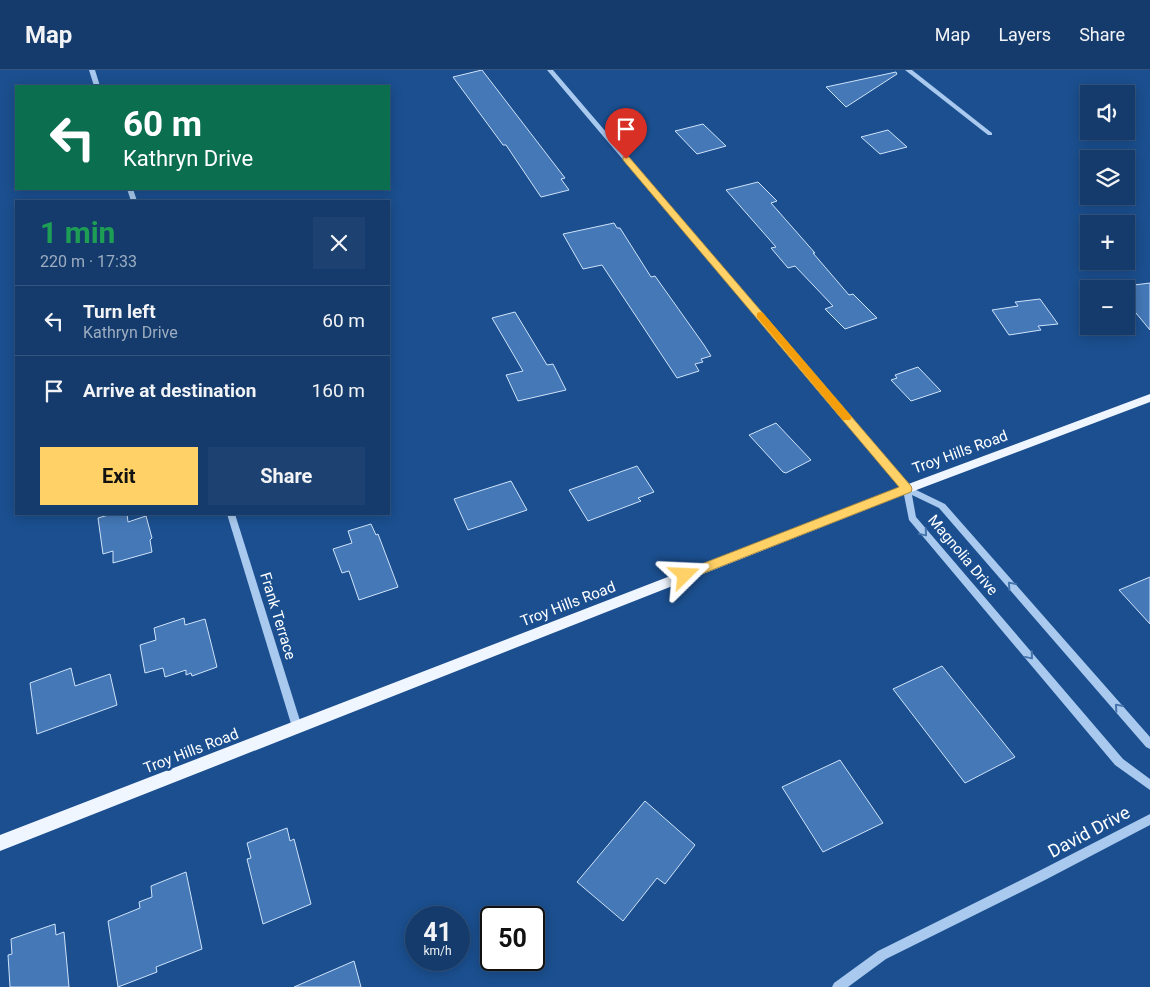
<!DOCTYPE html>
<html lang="en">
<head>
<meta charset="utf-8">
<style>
  body { margin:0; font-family:Roboto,sans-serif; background:#1d4271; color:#f1f3f6; height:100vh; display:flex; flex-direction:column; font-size:19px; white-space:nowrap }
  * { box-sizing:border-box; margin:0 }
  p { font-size:16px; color:#9dadc1 }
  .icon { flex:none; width:28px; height:28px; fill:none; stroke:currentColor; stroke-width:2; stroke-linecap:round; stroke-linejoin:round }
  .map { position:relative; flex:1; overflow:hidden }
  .sheet { position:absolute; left:15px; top:130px; width:375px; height:315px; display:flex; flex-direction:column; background:#143b6b; border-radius:0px; box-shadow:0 2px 12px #0003,0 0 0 1px #33557e }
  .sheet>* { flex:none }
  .guide { position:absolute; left:15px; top:15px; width:375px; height:105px; border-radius:0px; box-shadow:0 2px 12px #0003,0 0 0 1px #33557e; background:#0b6e4f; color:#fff; overflow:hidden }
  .fabs { position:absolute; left:1080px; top:15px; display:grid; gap:10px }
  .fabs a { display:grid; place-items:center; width:55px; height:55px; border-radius:0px; background:#143b6b; box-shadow:0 2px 12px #0003,0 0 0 1px #33557e; font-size:25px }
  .speed { position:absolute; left:405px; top:836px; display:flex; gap:10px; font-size:25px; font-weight:700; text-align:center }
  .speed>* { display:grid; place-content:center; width:65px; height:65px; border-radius:50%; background:#143b6b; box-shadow:0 2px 12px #0003,0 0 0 1px #33557e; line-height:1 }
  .speed small { font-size:12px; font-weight:400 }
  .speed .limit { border:2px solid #111; border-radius:8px; background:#fff; color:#111 }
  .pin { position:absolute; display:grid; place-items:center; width:42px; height:42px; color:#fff; margin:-51px -21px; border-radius:50% 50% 50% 0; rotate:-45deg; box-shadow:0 0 5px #0007 }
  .pin .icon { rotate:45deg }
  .me { position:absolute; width:55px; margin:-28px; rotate:69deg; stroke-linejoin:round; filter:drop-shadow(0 0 4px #0008) }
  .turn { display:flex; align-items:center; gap:18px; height:105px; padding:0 25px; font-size:22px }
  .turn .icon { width:65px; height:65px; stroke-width:2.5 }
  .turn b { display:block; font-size:35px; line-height:42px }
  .round { display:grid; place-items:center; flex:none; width:52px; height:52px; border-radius:0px; background:#1d4271 }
  .summary { display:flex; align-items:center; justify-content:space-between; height:85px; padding:0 25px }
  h1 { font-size:30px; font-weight:700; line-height:38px; color:#1e9e55 }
  .action { display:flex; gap:10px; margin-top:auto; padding:10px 25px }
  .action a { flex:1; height:58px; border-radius:0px; background:#ffd166; color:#111; font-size:20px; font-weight:700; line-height:58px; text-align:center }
  .action a+a { background:#1d4271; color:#f1f3f6 }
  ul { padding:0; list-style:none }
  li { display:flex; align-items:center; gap:15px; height:70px; padding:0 25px; border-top:1px solid #33557e }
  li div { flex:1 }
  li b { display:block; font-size:19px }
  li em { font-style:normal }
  header { display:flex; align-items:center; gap:30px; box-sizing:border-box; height:70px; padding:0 25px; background:#143b6b; border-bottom:1px solid #33557e }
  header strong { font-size:24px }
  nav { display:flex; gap:28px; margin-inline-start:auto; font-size:18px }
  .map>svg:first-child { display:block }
  .building { fill:#4478b7; stroke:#cfe3fa }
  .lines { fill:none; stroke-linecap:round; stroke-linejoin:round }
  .minor { fill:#a9c9ee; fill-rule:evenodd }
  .major { fill:#f0f6ff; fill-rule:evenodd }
  .oneway { stroke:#4674ac }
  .route { fill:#ffd166; stroke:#a68842 }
  .slow { fill:#f59e0b }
  .labels { text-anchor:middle; stroke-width:5; stroke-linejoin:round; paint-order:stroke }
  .street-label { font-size:15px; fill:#fff; stroke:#1b4f8f }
  .near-street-label { font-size:18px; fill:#fff; stroke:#1b4f8f }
</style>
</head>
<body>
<header>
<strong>Map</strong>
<nav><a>Map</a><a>Layers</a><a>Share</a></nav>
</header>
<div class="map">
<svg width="1150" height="917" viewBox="0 0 1150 917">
  <rect width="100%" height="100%" fill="#1b4f8f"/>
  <g class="building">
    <polygon points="482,0 565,108 561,109 569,120 541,127 506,75 503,75 453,7"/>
    <polygon points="896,2 897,4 846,37 826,17"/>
    <polygon points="703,54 726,76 697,84 675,61"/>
    <polygon points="888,60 907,77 880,84 861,67"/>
    <polygon points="758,112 777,131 771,133 815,183 813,183 849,225 853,224 877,248 845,259 825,239 833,236 795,196 788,198 771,178 776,177 726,120"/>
    <polygon points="614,153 617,158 620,158 651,207 655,206 704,275 711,286 701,289 703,292 695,294 699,301 677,308 602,195 583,199 563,164"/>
    <polygon points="1150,213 1150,260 1126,231 1126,216"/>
    <polygon points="1040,229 1058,254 1038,256 1041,260 1009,265 992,240 1018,236 1015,232"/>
    <polygon points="515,242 547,295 553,294 566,320 518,331 506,305 523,301 492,248"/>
    <polygon points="918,297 941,321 911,331 891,310 897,308 895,305"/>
    <polygon points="776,353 811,390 786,403 783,402 749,365"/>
    <polygon points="637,396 654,422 638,428 641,431 588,451 569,420"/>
    <polygon points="511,411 527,440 468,460 454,429"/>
    <polygon points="112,444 127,444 128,452 146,446 152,468 150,470 152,482 113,493 113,481 103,484 98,448"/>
    <polygon points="371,454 376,465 378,464 398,517 359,530 349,501 342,503 333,479 352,473 348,461"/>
    <polygon points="1150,507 1150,554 1119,520"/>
    <polygon points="184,548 185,555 205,549 217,597 192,606 191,603 186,605 186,600 165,607 163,598 145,603 140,575 156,570 154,558"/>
    <polygon points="942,596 1015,687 965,713 893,619"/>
    <polygon points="71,598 75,616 110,604 117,635 37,664 30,613"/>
    <polygon points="840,690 883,753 823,782 782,717"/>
    <polygon points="645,731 695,775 665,814 657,808 623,851 577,812"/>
    <polygon points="287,758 290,771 294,769 311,834 263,854 247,789 251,788 247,773"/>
    <polygon points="186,802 202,879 156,897 157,902 118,917 108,851 140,838 139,832 152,827 151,816"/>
    <polygon points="55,854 56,865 64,862 69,917 10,917 8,885 12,884 11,869"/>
    <polygon points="354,891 361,917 294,917"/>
  </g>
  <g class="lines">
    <g class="minor">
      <polygon points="89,0 95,0 100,16 94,16"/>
      <polygon points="547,0 553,0 910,417 945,434 1150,667 1150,679 1146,677 939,438 912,425 916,447 1123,689 1150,709 1150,720 1115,695 909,450 903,420"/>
      <polygon points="905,0 912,0 992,63 992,65 988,65"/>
      <polygon points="127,119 133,119 137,131 131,131"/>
      <polygon points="227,444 235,444 302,657 301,660 297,662 293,660 292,657"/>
      <polygon points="1150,744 1150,755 1047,809 886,889 848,917 832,917 834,913 878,881 1039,801"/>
    </g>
    <polygon class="major" points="1150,324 1150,332 911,422 0,781 0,765 903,416"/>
  </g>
  <defs><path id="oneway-chevron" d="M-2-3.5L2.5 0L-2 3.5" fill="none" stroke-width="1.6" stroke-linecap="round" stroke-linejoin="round" transform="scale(1.25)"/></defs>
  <g class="oneway">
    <use href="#oneway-chevron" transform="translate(924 463) rotate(50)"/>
    <use href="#oneway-chevron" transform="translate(1011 515) rotate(-131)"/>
    <use href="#oneway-chevron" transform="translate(1030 586) rotate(50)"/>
    <use href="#oneway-chevron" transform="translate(1118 637) rotate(-131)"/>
  </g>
  <polygon class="route" points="623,87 629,87 911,416 912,419 911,422 689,509 681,509 679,505 681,502 899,417 623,90"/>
  <polygon class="slow" points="760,242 763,243 850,345 852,347 850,350 843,350 757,247 757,243"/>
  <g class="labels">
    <g class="street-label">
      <text transform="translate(960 382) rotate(-20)" y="5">Troy Hills Road</text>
      <text transform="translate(963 485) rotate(50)" y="5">Magnolia Drive</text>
      <text transform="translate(568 534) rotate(-21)" y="5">Troy Hills Road</text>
      <text transform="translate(278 546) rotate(73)" y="5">Frank Terrace</text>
      <text transform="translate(191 681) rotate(-21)" y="5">Troy Hills Road</text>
    </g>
    <g class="near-street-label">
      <text transform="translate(1089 762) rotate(-28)" y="6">David Drive</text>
    </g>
  </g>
</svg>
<div class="fabs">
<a><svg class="icon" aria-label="sound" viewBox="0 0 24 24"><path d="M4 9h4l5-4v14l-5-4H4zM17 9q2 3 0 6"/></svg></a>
<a><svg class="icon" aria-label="layers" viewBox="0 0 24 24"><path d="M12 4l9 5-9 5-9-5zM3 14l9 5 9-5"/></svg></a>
<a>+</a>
<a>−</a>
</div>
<div class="speed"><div>41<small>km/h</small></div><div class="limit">50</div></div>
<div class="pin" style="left:626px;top:89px;background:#d93025"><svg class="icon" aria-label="arrive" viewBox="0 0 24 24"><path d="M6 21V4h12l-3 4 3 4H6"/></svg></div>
<svg class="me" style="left:685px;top:505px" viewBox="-20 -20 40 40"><path d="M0-17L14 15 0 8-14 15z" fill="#ffd166" stroke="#fff" stroke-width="4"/></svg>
<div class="guide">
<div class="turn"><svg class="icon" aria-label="left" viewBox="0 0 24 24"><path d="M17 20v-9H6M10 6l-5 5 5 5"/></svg><div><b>60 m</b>Kathryn Drive</div></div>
</div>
<section class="sheet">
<div class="summary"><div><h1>1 min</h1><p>220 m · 17:33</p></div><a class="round"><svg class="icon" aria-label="close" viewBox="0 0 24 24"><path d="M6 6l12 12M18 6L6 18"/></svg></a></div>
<ul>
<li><svg class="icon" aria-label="left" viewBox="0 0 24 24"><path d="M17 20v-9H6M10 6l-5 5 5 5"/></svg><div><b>Turn left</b><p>Kathryn Drive</p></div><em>60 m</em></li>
<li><svg class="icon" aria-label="arrive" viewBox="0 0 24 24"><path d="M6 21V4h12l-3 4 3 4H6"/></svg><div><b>Arrive at destination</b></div><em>160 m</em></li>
</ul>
<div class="action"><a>Exit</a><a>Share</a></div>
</section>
</div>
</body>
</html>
